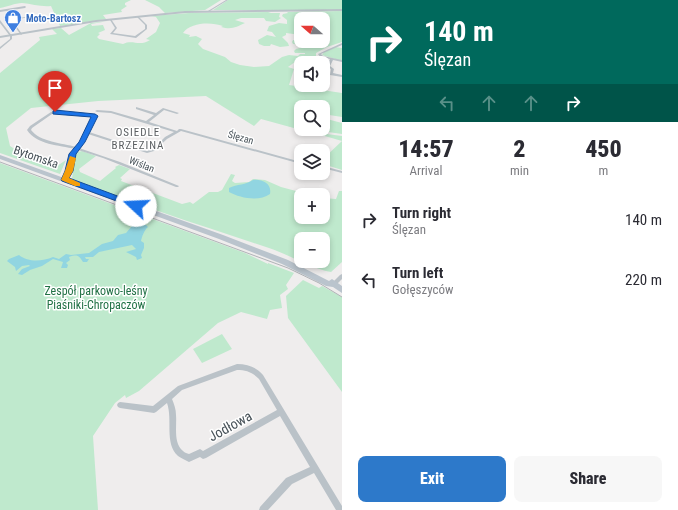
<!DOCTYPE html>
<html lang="en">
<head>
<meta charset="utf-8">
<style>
  body { margin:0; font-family:"Roboto Condensed",sans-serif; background:#f7f7f7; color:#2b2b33; height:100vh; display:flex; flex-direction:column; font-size:15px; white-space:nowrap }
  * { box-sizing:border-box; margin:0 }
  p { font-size:13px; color:#7c7c81 }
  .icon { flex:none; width:22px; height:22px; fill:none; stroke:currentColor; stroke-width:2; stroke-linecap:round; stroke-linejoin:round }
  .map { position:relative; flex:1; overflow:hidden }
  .details { display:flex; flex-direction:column; background:#fff; width:336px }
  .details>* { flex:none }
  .banner { background:#00695c; color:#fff; overflow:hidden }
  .needle { width:26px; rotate:290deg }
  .buttons { position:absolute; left:294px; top:12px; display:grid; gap:8px }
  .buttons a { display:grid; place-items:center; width:36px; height:36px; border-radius:8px; background:#fff; box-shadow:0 2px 6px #0003; font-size:20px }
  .pin { position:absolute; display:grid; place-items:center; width:34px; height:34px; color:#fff; margin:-41px -17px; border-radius:50% 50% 50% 0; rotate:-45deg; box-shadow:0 0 4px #0007 }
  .pin .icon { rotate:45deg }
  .me { position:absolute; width:44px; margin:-22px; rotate:290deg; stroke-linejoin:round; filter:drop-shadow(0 0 3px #0008) }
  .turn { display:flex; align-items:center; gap:14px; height:84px; padding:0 16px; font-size:18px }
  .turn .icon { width:52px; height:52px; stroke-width:2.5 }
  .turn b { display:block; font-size:28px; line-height:34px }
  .lanes { display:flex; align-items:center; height:38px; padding:0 16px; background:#0003; justify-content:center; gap:20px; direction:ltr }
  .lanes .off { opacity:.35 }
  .eta { display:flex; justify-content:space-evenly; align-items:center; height:68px; text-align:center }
  .eta b { font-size:24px; font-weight:800; line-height:28px }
  .button { display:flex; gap:8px; margin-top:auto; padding:8px 16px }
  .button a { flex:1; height:46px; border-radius:8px; background:#2d79ca; color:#fff; font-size:16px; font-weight:800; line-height:46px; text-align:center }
  .button a+a { background:#f7f7f7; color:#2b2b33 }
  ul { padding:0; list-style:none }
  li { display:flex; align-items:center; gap:12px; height:60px; padding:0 16px }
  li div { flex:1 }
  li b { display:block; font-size:15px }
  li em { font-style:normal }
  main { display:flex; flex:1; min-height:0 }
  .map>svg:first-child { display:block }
  .green { fill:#bfe9cd; fill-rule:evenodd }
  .water { fill:#91d5e1 }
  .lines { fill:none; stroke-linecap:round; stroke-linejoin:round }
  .minor { fill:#bac2c8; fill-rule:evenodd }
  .tertiary { fill:#bac2c8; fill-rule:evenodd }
  .secondary { fill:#bac4cd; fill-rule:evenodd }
  .tram { stroke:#b0b3b7; stroke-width:1 }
  .route { fill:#1a73e8; stroke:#114b97 }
  .slow { fill:#f59e0b }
  .labels { text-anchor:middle; stroke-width:3; stroke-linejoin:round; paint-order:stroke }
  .far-shop-label { font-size:10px; font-weight:bold; fill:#366cbe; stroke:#fff; text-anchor:start }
  .far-street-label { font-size:10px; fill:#475158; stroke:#fff }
  .far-neighbourhood-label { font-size:11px; letter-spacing:1px; fill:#5a5e61; stroke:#fff }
  .street-label { font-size:12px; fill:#475158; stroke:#fff }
  .park-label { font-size:12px; fill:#217145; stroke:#fff }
  .near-street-label { font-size:14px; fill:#475158; stroke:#fff }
</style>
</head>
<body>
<main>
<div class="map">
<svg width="342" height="510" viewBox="0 0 342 510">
  <rect width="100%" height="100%" fill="#efeded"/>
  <g class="green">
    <path d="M 0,0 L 131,0 L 125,3 L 125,5 L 127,6 L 121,10 L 122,12 L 103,15 L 106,19 L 60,26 L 51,6 C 41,7 32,4 22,3 C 15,3 7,7 0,8 Z"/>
    <polygon points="145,0 221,0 205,10 165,13 159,7"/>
    <polygon points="228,0 342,0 342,10 213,10"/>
    <path d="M 342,11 L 342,42 L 327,47 L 316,53 L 316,57 L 299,59 L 288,67 L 294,69 L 289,85 L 342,93 L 342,117 L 323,114 L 323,107 L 301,107 L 301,130 L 261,119 L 254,126 L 206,96 L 98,101 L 31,108 L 6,128 L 10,146 L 33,161 L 57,166 L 66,160 L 60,174 L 0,153 L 0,73 L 40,40 L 39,37 L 57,34 L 52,29 L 61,28 L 69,35 L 91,23 L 108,21 L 91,24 L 92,26 L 103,25 L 105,30 L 98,33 L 100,34 L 97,37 L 99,39 L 123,44 C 133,39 139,47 150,40 L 146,39 L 156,32 L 160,23 L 156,17 L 151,16 L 189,13 L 269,12 L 271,12 L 268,13 L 280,13 L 279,17 L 281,18 L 275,22 L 266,21 L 264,18 L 241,18 L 235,20 L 245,23 C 236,27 232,30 221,27 L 223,26 C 211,22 191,22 183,33 L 190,35 L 189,37 L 196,36 L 202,39 L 198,44 L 203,49 L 225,57 L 231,62 L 240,65 L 254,67 L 269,66 L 282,57 L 289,55 L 298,56 L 300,54 L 305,54 L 305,53 L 295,53 L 294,51 L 296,49 L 310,45 L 293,44 L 292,42 L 293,40 L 323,41 L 323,19 L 301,19 L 301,35 L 286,33 L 286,35 L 282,37 L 288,43 L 289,46 L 280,47 L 271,44 L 270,46 L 264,46 L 259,44 L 258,40 L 267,35 L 276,37 L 272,32 L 267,31 L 269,26 L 279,23 L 287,24 L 287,20 L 282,16 L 283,14 L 288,13 L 287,12 Z"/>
    <polygon points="335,47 342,48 342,61 322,55 324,52"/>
    <polygon points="323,118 342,123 342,134 314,130 323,129"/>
    <polygon points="311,132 342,136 342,170 323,164 323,159 342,141"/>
    <path d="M 82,151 L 96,156 L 79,169 L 80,172 L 100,181 L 116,168 L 115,167 L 119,165 L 130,169 L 120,178 L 122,179 L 121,181 L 182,204 L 190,202 L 193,204 L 209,192 L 218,192 L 222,190 L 231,174 L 235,175 L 232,181 L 235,183 L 249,182 L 253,179 L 265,180 L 281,187 L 311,195 L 301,195 L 301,217 L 323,217 L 323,198 L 336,199 L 339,191 L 342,191 L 342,262 L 331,272 C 309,268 290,255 269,248 C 203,226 136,205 72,179 L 75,156 L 78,152 ZM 301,239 L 323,239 L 323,261 L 301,261 Z"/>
    <polygon points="0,163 245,253 268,264 268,263 294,273 286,285 288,289 280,295 282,308 270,310 267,319 241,312 218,323 139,391 126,398 125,395 115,403 93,436 98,510 0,510"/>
    <polygon points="303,280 319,288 322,286 342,297 342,392 288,318 286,296"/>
    <polygon points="222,334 232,349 202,363 193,349"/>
  </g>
  <g class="water">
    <path d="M 253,180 C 263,179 272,184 270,194 C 259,202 240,198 229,192 L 229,188 C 237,184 246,185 253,180 Z"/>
    <path d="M 139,225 L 146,225 L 148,227 C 144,230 142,237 141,241 L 144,243 L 144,248 L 141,255 L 142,258 L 137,260 L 136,257 L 126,252 L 136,249 L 132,245 L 99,252 L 93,257 L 85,257 L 86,259 L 89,259 L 87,262 L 83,262 C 79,256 78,254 69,257 L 70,260 L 66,263 L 68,265 L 67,268 L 61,268 L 63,262 L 53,259 L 42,266 L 30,270 L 22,275 L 18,274 L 22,269 L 30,266 L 29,265 L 22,266 L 16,271 L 15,267 L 7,261 L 9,259 L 19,255 C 29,263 43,261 53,257 L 59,259 L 66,254 L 71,255 L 89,253 L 102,244 L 113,241 L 118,235 L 126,233 L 132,226 Z"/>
  </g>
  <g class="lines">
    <g class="minor">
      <polygon points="226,0 228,0 210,11 208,11"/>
      <polygon points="26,7 25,8 0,12 0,10 25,6"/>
      <polygon points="36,16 12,20 22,34 21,35 10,20 35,15"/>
      <polygon points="138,16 147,25 147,29 136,38 110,34 115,28 110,20 111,19 117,28 113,33 135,36 145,29 145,25 137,17"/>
      <polygon points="0,20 12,36 12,39 0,49 0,47 10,39 10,36 0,23"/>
      <polygon points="342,43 342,45 321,54 323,56 342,60 342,62 333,60 330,66 334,69 333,73 342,75 342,77 330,75 331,69 327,66 330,59 321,58 318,54"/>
      <path d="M 136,107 L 156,113 L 163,108 L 179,113 L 177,114 L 164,110 L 149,122 L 177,131 L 179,129 L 181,129 L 301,162 L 301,164 L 181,131 L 167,139 L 154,151 L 147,153 L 88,134 L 84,142 L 79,148 L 120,162 L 179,186 L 178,187 L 176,187 L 103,158 L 78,150 L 75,154 L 71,171 L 65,180 L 64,180 L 62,179 L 67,171 L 71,154 L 75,149 C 59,145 37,145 27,130 L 30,126 L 51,112 L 95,115 L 97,116 L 89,132 L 147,151 L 154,148 L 165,137 L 174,132 L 111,113 L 97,112 L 95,111 L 97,110 L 111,111 L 146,121 L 154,115 L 136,109 ZM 52,114 L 93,117 L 80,142 L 76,147 C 62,143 40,142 31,130 L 32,128 Z"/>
      <polygon points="323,166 342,171 342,173 323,168"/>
      <polygon points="342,274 342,279 336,285 332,285 331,284 340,275"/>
      <path d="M 237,364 C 248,364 256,367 263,375 L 342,506 L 342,510 L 336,510 L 314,473 L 292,484 L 268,510 L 259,510 L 260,507 L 286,478 L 310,467 L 280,416 L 206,458 L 203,459 L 200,457 L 189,462 C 185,460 181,458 178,456 C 164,443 173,420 167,403 L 156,412 L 154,413 L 120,408 L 118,407 L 117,405 L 118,403 L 120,402 L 153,406 L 178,386 ZM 237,370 C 246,370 252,372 259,379 L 277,410 L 203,451 L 200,449 L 189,454 C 187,453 185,453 183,451 C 173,443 177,426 176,415 C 176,409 174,404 172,399 L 182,390 Z"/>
    </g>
    <polygon class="tertiary" points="342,9 342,11 185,13 96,22 0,38 0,36 96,20 185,11"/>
    <polygon class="secondary" points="0,155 223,235 288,260 329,281 332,279 342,286 342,293 333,287 326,286 282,264 219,239 0,159"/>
    <polyline class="tram" points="0,162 288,268 319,283 342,297"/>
  </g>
  <polygon class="route" points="55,110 95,114 98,116 85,142 76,154 73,171 69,178 139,204 139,207 133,207 62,181 61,180 65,171 69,154 79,142 91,117 53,114 53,111"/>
  <polygon class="slow" points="70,156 76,158 73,171 69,178 80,183 80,186 75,186 61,180 65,171"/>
  <defs>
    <symbol id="shop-pin" viewBox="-11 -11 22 30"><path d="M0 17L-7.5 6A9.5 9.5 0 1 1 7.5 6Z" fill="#3f7fe0" stroke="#fff"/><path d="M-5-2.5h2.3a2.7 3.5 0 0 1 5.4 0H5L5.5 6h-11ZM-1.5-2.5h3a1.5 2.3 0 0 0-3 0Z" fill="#fff"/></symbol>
  </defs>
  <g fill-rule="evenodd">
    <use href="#shop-pin" x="3" y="8" width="20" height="27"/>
  </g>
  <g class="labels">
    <g class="far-shop-label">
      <text x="26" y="22">Moto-Bartosz</text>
    </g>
    <g class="far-street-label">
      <text transform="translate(241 137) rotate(16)" y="4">Ślęzan</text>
      <text transform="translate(142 164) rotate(22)" y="4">Wiślan</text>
    </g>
    <g class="far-neighbourhood-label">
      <text x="138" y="136">OSIEDLE<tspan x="138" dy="13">BRZEZINA</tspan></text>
    </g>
    <g class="street-label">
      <text transform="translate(36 157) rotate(19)" y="4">Bytomska</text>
    </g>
    <g class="park-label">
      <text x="96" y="295">Zespół parkowo-leśny<tspan x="96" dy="14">Piaśniki-Chropaczów</tspan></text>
    </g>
    <g class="near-street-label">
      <text transform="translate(230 426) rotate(-29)" y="5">Jodłowa</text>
    </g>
  </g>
</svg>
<div class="buttons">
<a><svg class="needle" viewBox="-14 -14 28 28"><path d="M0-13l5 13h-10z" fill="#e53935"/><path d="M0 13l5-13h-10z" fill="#7c7c81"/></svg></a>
<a><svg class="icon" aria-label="sound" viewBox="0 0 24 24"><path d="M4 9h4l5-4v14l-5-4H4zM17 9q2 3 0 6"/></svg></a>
<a><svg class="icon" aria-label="search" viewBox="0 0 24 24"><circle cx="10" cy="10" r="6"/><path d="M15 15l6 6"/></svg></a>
<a><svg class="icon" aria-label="layers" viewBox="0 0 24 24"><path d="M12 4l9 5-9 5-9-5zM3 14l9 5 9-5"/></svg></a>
<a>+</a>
<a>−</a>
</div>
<div class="pin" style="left:55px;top:112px;background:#d93025"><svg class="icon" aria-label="arrive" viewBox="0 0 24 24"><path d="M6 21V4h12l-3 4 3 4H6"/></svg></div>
<svg class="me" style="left:136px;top:206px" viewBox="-20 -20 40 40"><circle r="19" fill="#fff"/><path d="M0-13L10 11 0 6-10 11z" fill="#1a73e8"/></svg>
</div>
<section class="details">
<div class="banner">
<div class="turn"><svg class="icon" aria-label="right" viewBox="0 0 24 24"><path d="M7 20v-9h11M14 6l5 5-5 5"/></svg><div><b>140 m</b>Ślęzan</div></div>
<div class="lanes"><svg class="icon off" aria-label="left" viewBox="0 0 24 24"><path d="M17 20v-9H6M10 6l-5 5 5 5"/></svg><svg class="icon off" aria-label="ahead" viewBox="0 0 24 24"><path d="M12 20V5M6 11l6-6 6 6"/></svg><svg class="icon off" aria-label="ahead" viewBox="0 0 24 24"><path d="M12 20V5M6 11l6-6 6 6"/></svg><svg class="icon" aria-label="right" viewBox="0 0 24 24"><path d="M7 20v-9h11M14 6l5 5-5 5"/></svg></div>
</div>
<div class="eta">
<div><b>14:57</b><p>Arrival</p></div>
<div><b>2</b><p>min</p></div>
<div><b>450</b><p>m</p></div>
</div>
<ul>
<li><svg class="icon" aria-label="right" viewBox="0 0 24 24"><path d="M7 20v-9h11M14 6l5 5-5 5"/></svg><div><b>Turn right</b><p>Ślęzan</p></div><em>140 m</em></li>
<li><svg class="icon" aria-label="left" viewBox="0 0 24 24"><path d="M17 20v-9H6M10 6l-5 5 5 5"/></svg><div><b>Turn left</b><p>Gołęszyców</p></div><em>220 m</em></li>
</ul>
<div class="button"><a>Exit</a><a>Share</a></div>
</section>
</main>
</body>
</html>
